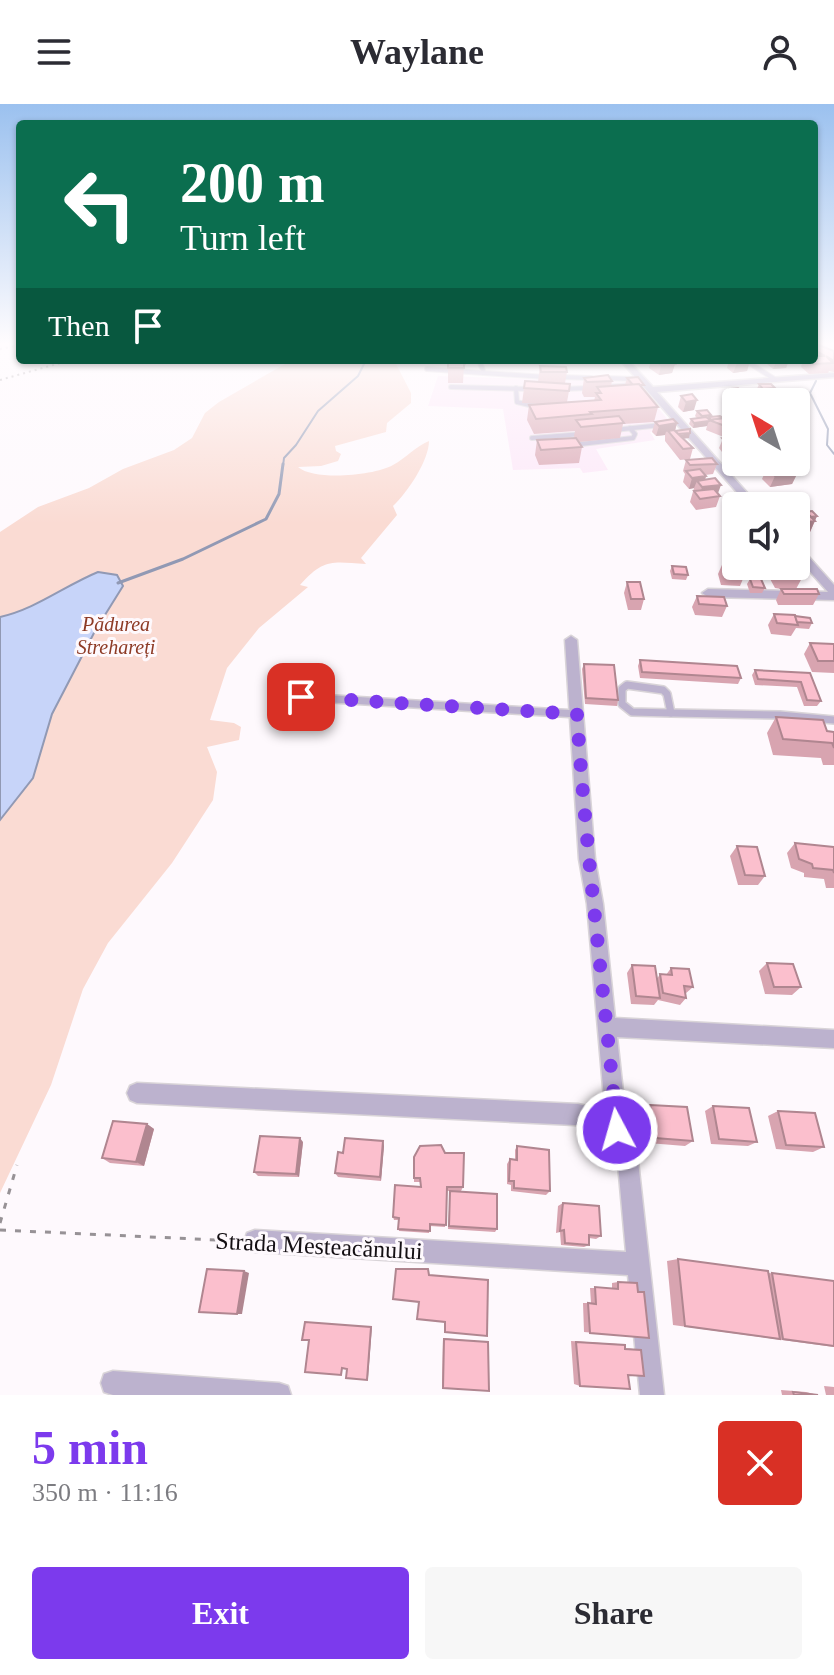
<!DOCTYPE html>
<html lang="en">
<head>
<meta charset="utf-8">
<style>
  body { margin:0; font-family:"Times New Roman",serif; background:#f7f7f7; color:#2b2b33; height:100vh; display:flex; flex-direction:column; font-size:30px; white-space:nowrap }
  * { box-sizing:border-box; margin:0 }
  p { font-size:26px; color:#7c7c81 }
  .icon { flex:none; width:44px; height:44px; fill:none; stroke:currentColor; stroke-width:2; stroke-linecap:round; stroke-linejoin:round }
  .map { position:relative; height:1291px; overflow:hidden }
  .panel { display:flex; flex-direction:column; background:#fff; flex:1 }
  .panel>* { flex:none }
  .top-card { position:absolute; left:16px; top:16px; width:802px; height:244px; border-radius:8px; box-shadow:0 2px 6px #0004; background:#0b6e4f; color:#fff; overflow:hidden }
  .needle { width:52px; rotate:321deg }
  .controls { position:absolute; left:722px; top:284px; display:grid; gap:16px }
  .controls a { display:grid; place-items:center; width:88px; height:88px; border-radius:8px; background:#fff; box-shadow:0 2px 6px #0004; font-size:40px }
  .pin { position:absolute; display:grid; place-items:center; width:68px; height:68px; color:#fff; margin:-34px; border-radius:16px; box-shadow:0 4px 12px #0006 }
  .me { position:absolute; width:88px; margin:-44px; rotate:354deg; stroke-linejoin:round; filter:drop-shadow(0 0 6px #0008) }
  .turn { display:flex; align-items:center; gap:28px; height:168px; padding:0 32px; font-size:36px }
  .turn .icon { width:104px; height:104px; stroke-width:2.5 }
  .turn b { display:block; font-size:56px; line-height:68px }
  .then { display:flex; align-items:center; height:76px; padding:0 32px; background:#0003; gap:16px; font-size:30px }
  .round { display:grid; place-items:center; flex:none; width:84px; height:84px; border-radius:8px; background:#f7f7f7 }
  .headline { display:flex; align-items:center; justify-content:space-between; height:136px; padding:0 32px }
  h1 { font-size:48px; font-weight:800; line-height:60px; color:#7c3aed }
  .button { display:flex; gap:16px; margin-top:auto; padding:16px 32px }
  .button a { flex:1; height:92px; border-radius:8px; background:#7c3aed; color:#fff; font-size:32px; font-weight:800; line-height:92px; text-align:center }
  .button a+a { background:#f7f7f7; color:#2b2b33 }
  header { display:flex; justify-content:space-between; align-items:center; height:104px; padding:0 32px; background:#fff; font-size:36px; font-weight:800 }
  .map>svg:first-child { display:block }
  .built { fill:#fce7f8 }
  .green { fill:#fadbd3 }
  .water { fill:#c7d4f9; stroke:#9199b4; stroke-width:2 }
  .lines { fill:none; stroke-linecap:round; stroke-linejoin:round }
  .stream-far1 { stroke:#9199b4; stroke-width:2 }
  .stream { stroke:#9199b4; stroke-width:3 }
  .service-far1-casing { stroke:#d9d4d8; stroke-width:6 }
  .service-casing { stroke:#d9d4d8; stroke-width:10 }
  .minor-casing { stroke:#d9d4d8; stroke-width:3 }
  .path-far1 { stroke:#979296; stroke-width:2; stroke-dasharray:2 4; stroke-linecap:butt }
  .path { stroke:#979296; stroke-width:3; stroke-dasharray:6 9; stroke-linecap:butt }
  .service-far1 { stroke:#bcb2ce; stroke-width:4 }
  .service { stroke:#bcb2ce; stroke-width:7 }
  .minor { fill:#bcb2ce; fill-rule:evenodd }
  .wall { fill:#d8a4b0 }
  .shaded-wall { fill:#b08690 }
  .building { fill:#fbbfcd; stroke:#b08690; stroke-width:2 }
  .route { stroke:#7c3aed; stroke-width:14; stroke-dasharray:0 25.2 }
  .labels { text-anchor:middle; stroke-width:6; stroke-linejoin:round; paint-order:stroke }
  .park-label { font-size:20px; font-style:italic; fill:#8d3a25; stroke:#fef9fd }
  .near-street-label { font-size:24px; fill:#140f13; stroke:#fef9fd }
</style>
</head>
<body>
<header><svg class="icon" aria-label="menu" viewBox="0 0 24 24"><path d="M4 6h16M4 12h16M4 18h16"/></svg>Waylane<svg class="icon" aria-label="person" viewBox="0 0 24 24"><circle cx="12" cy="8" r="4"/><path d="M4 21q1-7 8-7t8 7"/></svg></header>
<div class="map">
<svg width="834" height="1291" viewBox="0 0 834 1291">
  <rect width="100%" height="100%" fill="#fef9fd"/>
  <polygon class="built" points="438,272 636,278 675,324 650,328 655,336 596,345 608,366 583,369 580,364 513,366 503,305 428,302"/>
  <path class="green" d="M 292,256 L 394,256 L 411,289 L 411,299 L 387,319 L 386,328 L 335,342 L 336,347 L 341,350 L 338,357 L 321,362 L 298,363 C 314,377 373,372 393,361 C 406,354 416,342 429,337 C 429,356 408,388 393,402 L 397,411 L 361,454 L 366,460 C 332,458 324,454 300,481 L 308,483 L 259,524 L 227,564 L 210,616 L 234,619 L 241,623 L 239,636 L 207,643 L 217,668 L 213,696 L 172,759 L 108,839 L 83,885 L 51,981 L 0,1089 L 0,428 L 38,403 L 89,384 L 123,365 L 174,346 L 192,334 L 205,309 L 219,298 Z"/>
  <path class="water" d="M 98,468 L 117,471 L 123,482 L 95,527 L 52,610 L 33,674 L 0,716 L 0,513 C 36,505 64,482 98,468 Z"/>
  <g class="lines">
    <g class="stream-far1">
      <polyline points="816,277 810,289 828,325 827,341 834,350"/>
      <polyline points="283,362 284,354 296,341 318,307 358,272 366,256"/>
    </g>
    <polyline class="stream" points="118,479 183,455 266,415 279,390 283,360"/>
    <defs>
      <g id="service-far1">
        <polyline points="479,256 484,269 547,273"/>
        <polyline points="751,260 776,276"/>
        <polyline points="427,265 484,269"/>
        <polyline points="560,273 591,274"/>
        <polyline points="604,274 635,275"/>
        <polyline points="451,283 533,285"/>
        <polyline points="605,283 633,281"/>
        <polyline points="516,284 517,298 538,303"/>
        <polyline points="561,285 589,284"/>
        <polyline points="614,326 661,321"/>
        <polyline points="532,334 582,330"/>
        <polyline points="572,341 633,334 635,330 630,324"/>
      </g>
      <g id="service">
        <polygon points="627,581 663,586 667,590 671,609 632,608 622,600 622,585"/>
        <polyline points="301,593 577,610"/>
        <polyline points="671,609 780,611 834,616"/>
      </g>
      <g id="minor">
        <polygon points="620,256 628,256 653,283 834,269 834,273 657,288 759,402 749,402"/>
        <polygon points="796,442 800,443 834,481 834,496 708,493 702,489 708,485 828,488 796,452"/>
        <polygon points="571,532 577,536 595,755 603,800 615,914 834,926 834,944 617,933 627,1025 637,1048 664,1291 640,1291 628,1171 255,1148 247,1145 244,1137 247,1129 255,1126 626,1148 617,1049 610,1033 595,1022 137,999 130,996 127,989 130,982 137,979 578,1000 605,1006 587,800 579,755 565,536"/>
        <polygon points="113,1267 279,1279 288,1282 291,1291 113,1291 104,1288 101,1279 104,1270"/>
      </g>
    </defs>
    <use href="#service-far1" class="service-far1-casing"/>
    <use href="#service" class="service-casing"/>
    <use href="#minor" class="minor-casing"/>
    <g class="path-far1">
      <polyline points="0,245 20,241"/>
      <polyline points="0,276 71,256"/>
    </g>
    <g class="path">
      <polyline points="0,1119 17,1061"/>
      <polyline points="0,1126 239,1137"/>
    </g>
    <use href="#service-far1" class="service-far1"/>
    <use href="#service" class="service"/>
    <use href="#minor" class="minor"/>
  </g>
  <g class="wall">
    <polygon points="814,239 834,247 834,268 829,267 828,269 809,270 801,263 803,256 814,256"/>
    <polygon points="448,256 467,256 466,261 464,261 463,279 448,279"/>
    <polygon points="651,256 671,256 675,260 672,269 659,271 649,264"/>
    <polygon points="729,256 749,256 750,257 747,267 733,269 727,264"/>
    <polygon points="769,256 789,256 786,264 773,265 767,260"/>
    <polygon points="540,262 567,268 565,279 569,287 567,298 594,297 595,293 584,293 582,289 584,274 612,277 611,282 625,281 627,274 643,285 658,303 654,318 623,320 620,334 579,338 582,343 579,359 539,361 535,351 537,336 575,334 574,332 575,327 534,330 527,316 529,301 543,300 522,299 525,277 538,278"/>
    <polygon points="759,280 775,284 773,289 761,290 757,285"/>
    <polygon points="730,285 744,290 742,295 733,296 728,290"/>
    <polygon points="681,292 694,306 683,308 678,303"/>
    <polygon points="697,307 732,321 729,330 736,331 736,353 728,354 724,350 724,348 722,348 719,344 724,332 721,332 706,326 707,322 693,324 689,320 691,315 697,314 695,312"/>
    <polygon points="655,318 677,319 675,327 689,334 683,334 693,344 690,355 680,356 665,337 665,331 656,332 652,328"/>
    <polygon points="686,356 717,360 713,370 705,371 706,372 705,376 720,392 716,403 696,406 690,398 694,384 689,385 683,378 685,370 683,367"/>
    <polygon points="736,356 736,358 761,358 757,367 737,370 733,365"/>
    <polygon points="767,364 797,370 792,380 770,383 762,375"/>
    <polygon points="771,393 791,402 767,402"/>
    <polygon points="802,408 817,412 810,428 796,430 796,411 801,410"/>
    <polygon points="735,444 736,462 755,462 751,470 745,470 740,482 721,481 718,470 725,454 731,454"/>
    <polygon points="672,462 688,471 686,476 672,475 670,467"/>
    <polygon points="774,462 802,474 796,485 819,490 813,501 778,501 776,496 781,485 775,484 769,473"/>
    <polygon points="750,475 765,484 762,489 750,489 747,480"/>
    <polygon points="627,478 644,495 641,506 628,506 624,489"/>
    <polygon points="697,492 727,502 722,513 695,511 692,503"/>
    <polygon points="774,510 812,519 809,525 796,524 791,532 771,530 768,521"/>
    <polygon points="810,539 834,540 834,569 812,568 804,550"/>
    <polygon points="640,556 741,574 738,580 640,574 638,562"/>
    <polygon points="584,560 618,596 617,602 585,600 582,565"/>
    <polygon points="755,566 810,569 821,597 817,602 804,602 797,583 755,581 752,571"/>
    <polygon points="776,613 827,627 834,628 834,661 823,661 821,654 773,651 767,629"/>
    <polygon points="795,739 834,743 834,784 826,784 824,775 804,773 804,769 791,764 787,749"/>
    <polygon points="737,742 765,772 758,781 738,781 730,752"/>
    <polygon points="767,859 801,883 792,891 765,890 759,867"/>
    <polygon points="632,861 657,875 660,870 666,871 671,864 693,883 685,890 686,894 680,901 658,896 654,901 631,900 627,869"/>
    <polygon points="650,1001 693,1037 685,1042 648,1039 644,1006"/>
    <polygon points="713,1002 757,1038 748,1042 711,1040 705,1007"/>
    <polygon points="778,1007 824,1043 813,1048 776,1045 768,1012"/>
    <polygon points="147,1020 154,1025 144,1062 110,1059 102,1054"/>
    <polygon points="383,1037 384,1042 381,1077 338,1073 335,1069 343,1049"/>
    <polygon points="303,1038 299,1073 258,1072 254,1068"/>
    <polygon points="517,1042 550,1087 546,1091 511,1087 511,1081 507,1080 507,1060 510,1055 515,1056 515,1046"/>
    <polygon points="414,1053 463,1083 461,1087 447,1087 445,1123 430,1122 429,1129 399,1127 399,1116 394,1116 393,1113 420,1083 420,1078 414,1078"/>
    <polygon points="450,1087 497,1125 495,1128 448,1125"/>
    <polygon points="563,1099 601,1132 596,1135 589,1134 589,1141 584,1143 561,1141 560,1128 556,1129 558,1102"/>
    <polygon points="678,1155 769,1169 834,1177 834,1243 673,1221 667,1157"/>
    <polygon points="618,1178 638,1188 649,1234 584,1228 583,1199 591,1199 590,1184 612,1184 612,1179"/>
    <polygon points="443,1234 488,1238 443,1284 442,1282"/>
    <polygon points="571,1237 618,1240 625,1241 625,1244 641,1246 628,1271 580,1282 574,1280"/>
    <polygon points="824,1282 834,1283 834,1291 826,1291"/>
    <polygon points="781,1286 806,1288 818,1291 782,1291"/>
  </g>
  <g class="shaded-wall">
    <polygon points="507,256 521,256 521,257 507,259"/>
    <polygon points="777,256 789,256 786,264 773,265"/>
    <polygon points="750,257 747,267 733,269 737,259"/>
    <polygon points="675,260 672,269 659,271 661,261"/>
    <polygon points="697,296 694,306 683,308 686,298"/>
    <polygon points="709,317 707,322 693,324 694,319"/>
    <polygon points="677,319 674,330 668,327 666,328 665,331 656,332 659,322"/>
    <polygon points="690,329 689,334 675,336 672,332"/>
    <polygon points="736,343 736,353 728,354 732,344"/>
    <polygon points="751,358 761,358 757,367 737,370 741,359"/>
    <polygon points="797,370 792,380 770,383 775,372"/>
    <polygon points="706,372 703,383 697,377 694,384 689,385 692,374"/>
    <polygon points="721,381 717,392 699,394 702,383"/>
    <polygon points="793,398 791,402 777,402 778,400"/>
    <polygon points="817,412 810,428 796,430 800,419 807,414"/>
    <polygon points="147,1020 154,1025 144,1062 136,1058"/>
    <polygon points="300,1034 303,1038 299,1073 296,1070"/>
    <polygon points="383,1037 384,1042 381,1077 380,1073"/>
    <polygon points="244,1167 249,1169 242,1210 237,1210"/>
    <polygon points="372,1222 368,1274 367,1276 371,1223"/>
  </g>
  <g class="building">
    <polygon points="814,239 834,247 834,257 826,252 833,259 813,260 808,256 814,256 814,252 825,252 814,246"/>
    <rect x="448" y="256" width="16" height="8"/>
    <polygon points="654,256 671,256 675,260 661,261"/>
    <polygon points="732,256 749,256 750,257 737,259"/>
    <polygon points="540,262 566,263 567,268 541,268"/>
    <polygon points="608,271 612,277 587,278 584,274"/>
    <polygon points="638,273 644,281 633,281 627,274"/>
    <polygon points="525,277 570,280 569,287 524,284"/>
    <polygon points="639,280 658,303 590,308 592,310 536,315 529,301 601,296 596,289 601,289 597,283"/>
    <polygon points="759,280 771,280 775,284 763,285"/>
    <polygon points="738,284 744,290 735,290 730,285"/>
    <polygon points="692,290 697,296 686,298 681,292"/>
    <polygon points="707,306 711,311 702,312 697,307"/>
    <polygon points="619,312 624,319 581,323 576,316"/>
    <polygon points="720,312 723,314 711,316 709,313"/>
    <polygon points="706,313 710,316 709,317 694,319 691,315"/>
    <polygon points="725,314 732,321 725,322 709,316"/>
    <polygon points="673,315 677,319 659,322 655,318"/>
    <polygon points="690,325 690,329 678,330 675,327"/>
    <polygon points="674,326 693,344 683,345 668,327"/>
    <polygon points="734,329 736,331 736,337 726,338 722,334 727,333 725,330"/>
    <polygon points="576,334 582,343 541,346 537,336"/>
    <polygon points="736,339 736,343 732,344 727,340"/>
    <polygon points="712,354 717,360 690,361 686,356"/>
    <polygon points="788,361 797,370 775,372 767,364"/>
    <polygon points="700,365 706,372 692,374 686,367"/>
    <polygon points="715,374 721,381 702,383 697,377"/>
    <polygon points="714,385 720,392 700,395 694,387"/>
    <polygon points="785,391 793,398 778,400 771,393"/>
    <polygon points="812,407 817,412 811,413 807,409 803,410 802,408"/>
    <polygon points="807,409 815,417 800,419 796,415 796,411"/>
    <polygon points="725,454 736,454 736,462 746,462 747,465 728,464"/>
    <polygon points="672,462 686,463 688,471 674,470"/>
    <polygon points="774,462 794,462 802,474 788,474 780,473"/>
    <polygon points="750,475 761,475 765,484 753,483"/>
    <polygon points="627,478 640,478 644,495 631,495"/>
    <polygon points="781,485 817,485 819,490 784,490"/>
    <polygon points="697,492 724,493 727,502 699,500"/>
    <polygon points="774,510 795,511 798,521 777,519"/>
    <polygon points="795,512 810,514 812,519 797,518"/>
    <polygon points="810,539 834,540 834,557 818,557"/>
    <polygon points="640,556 737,562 741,574 642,568"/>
    <polygon points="584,560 614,561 618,596 586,594"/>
    <polygon points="755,566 810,569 821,597 807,596 801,578 758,575"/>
    <polygon points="776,613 823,616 827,627 834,628 834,644 832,639 783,635"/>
    <polygon points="795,739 834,743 834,769 833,766 813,764 812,760 799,755"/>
    <polygon points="737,742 757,743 765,772 745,771"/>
    <polygon points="767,859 793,860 801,883 774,883"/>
    <polygon points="632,861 655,862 660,894 636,892"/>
    <polygon points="671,864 689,865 693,883 684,882 686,894 663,889 660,870 672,871"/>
    <polygon points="650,1001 687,1003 693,1037 655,1034"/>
    <polygon points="713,1002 749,1004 757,1038 719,1035"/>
    <polygon points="778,1007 815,1009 824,1043 786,1041"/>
    <polygon points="113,1017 147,1020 136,1058 102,1054"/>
    <polygon points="260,1032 300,1034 296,1070 254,1068"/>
    <polygon points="345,1034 383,1037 380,1073 335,1069 338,1048 343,1049"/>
    <polygon points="441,1041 445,1049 464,1049 463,1083 447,1083 446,1121 430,1120 430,1127 398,1125 399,1114 393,1113 395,1081 421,1083 420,1074 414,1074 414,1053 420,1042"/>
    <polygon points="517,1042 549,1046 550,1087 514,1084 514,1077 509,1077 510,1055 517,1056"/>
    <polygon points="450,1087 497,1090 497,1125 449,1122"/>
    <polygon points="563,1099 599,1102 601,1132 589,1131 589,1141 565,1139 564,1126 560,1127"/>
    <polygon points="678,1155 768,1167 780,1235 685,1222"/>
    <polygon points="207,1165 244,1167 237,1210 199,1208"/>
    <polygon points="396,1165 428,1165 429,1171 488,1176 487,1232 445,1228 445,1218 417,1215 419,1198 393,1195"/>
    <polygon points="772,1169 834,1177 834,1242 783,1235"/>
    <polygon points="618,1178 637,1179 638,1188 644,1188 649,1234 590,1229 588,1199 596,1200 595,1183 618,1185"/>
    <polygon points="305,1218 371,1223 367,1276 346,1274 347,1265 342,1264 341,1271 305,1268 309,1236 302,1236"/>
    <polygon points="444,1235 488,1238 489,1287 443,1284"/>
    <polygon points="576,1238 625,1241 625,1245 641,1246 644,1272 628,1271 630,1285 580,1282"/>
    <polygon points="793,1288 818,1291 794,1291"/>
  </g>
  <linearGradient id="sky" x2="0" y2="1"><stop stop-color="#9bc1ef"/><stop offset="0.57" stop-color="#fffcfe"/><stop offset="1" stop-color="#fffcfe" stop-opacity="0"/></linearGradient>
  <rect width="834" height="420" fill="url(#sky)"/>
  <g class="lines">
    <path class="route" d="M 301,593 L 577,610 C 586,749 604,887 617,1026"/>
  </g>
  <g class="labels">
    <g class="park-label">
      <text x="116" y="527">Pădurea<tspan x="116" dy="23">Strehareți</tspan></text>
    </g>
    <g class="near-street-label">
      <text transform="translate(319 1142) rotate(3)" y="8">Strada Mesteacănului</text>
    </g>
  </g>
</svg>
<div class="controls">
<a><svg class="needle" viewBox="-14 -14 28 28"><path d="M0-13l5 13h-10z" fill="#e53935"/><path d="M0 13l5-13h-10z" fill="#7c7c81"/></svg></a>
<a><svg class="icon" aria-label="sound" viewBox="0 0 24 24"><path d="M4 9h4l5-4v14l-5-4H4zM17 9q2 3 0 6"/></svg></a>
</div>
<div class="pin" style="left:301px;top:593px;background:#d93025"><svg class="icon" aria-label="arrive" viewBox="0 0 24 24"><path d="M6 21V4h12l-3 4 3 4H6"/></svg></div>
<svg class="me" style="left:617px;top:1026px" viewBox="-20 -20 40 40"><circle r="17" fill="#7c3aed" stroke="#fff" stroke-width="3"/><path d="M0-11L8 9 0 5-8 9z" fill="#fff"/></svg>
<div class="top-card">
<div class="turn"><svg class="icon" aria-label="left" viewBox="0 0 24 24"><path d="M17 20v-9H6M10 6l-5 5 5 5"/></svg><div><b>200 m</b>Turn left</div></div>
<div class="then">Then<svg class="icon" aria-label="arrive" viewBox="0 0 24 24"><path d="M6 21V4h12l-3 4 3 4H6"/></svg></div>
</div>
</div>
<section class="panel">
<div class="headline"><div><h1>5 min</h1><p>350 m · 11:16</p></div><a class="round" style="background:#d93025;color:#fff"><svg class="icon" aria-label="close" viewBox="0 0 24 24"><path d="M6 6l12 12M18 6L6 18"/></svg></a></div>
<div class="button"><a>Exit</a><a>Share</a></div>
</section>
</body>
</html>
